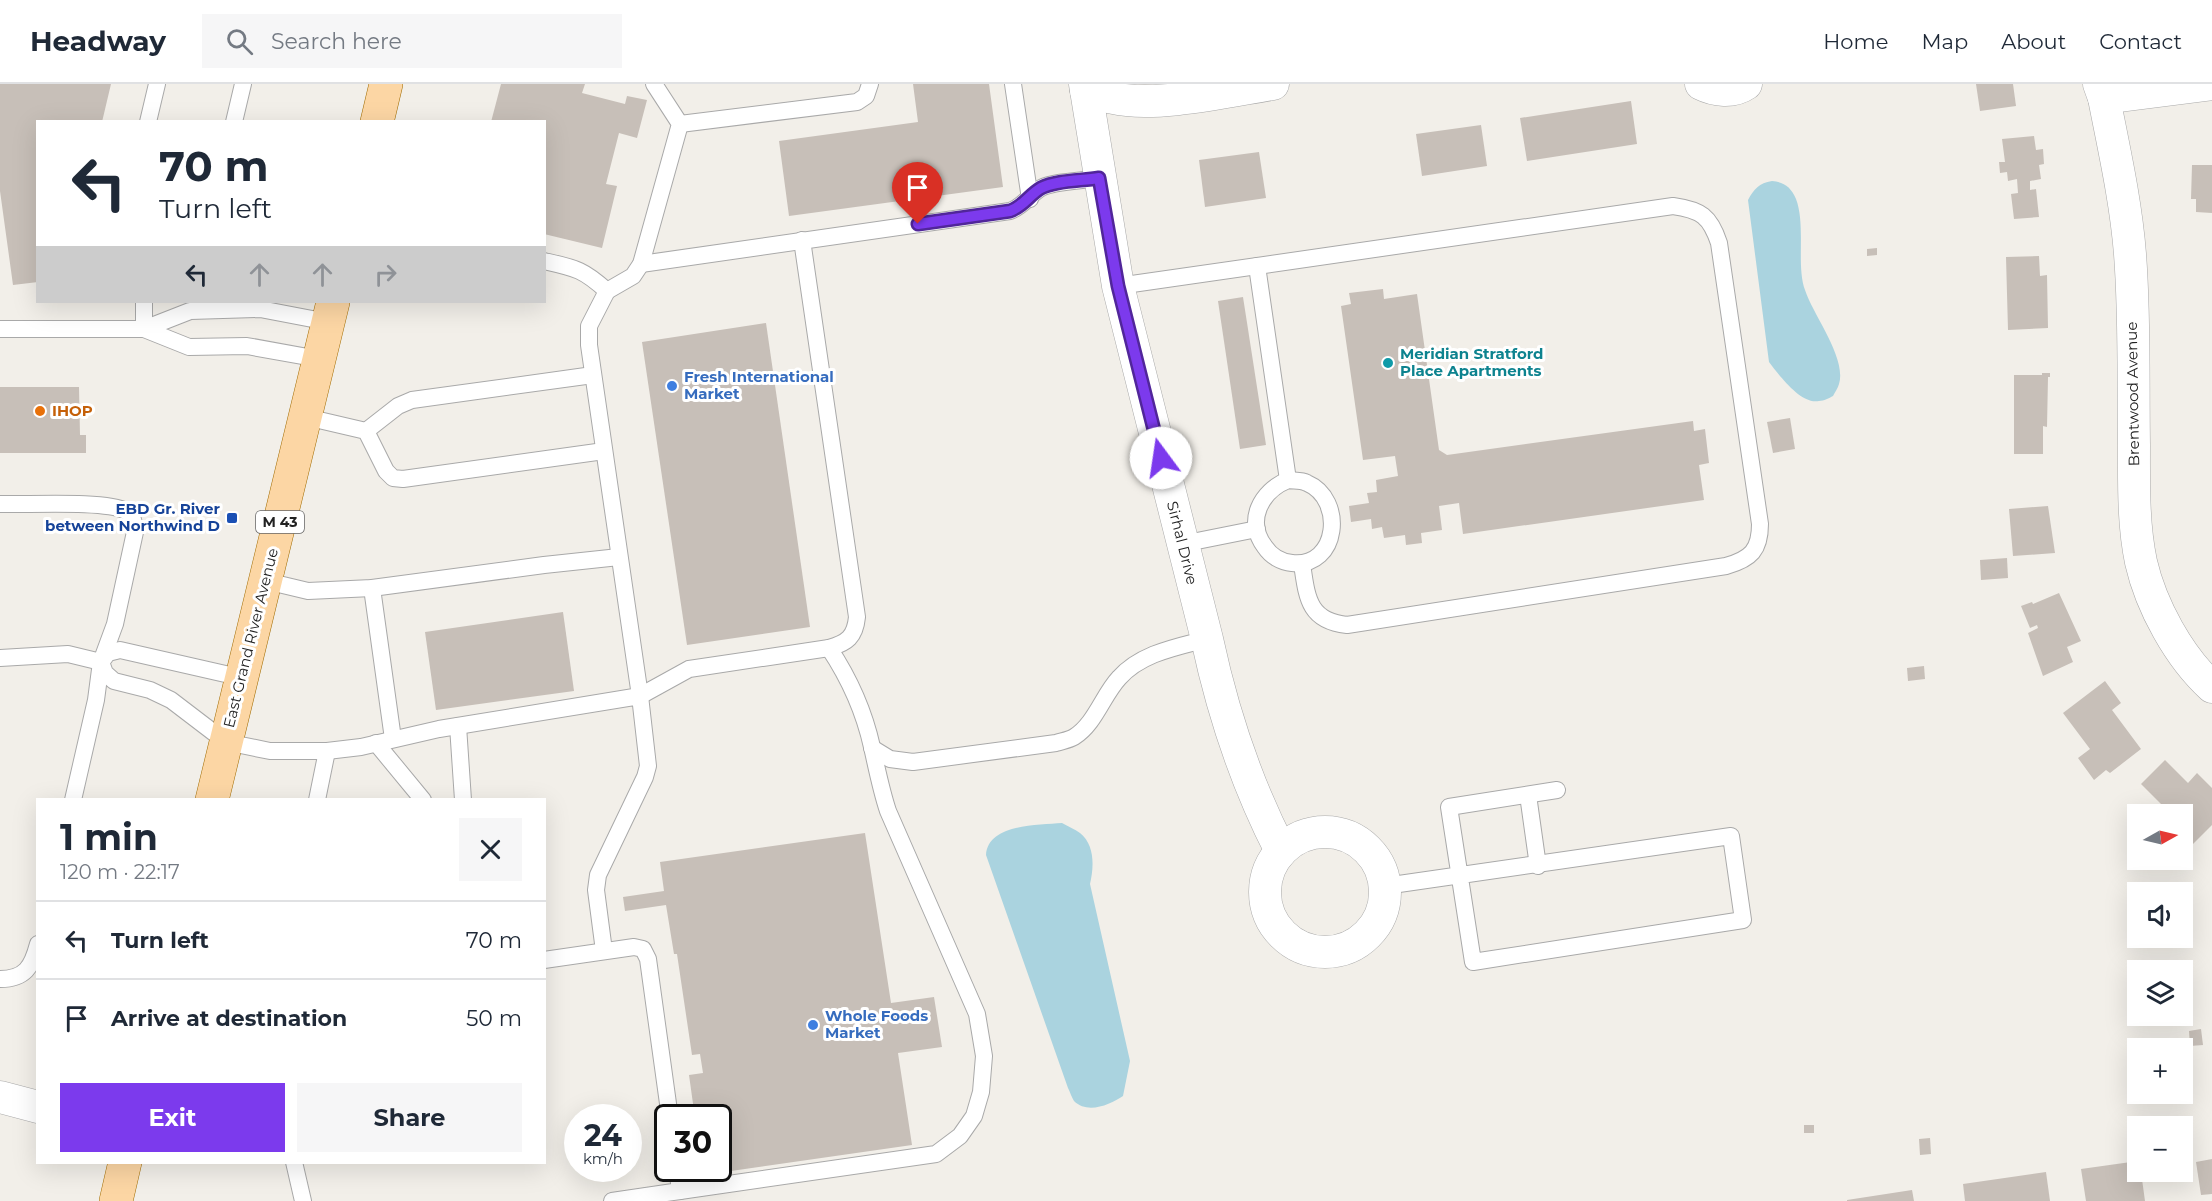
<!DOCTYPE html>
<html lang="en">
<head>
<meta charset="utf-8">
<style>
  body { margin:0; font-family:Montserrat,sans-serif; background:#f6f6f7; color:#1f2937; height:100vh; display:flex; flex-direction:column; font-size:22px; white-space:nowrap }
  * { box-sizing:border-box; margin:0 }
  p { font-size:20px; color:#747a83 }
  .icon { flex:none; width:33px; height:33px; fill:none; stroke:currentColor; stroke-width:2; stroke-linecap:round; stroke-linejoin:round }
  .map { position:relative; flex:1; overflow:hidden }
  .panel { position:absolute; left:36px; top:714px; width:510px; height:366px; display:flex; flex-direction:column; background:#fff; border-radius:0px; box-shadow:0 6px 24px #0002 }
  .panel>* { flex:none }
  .guide { position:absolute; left:36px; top:36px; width:510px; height:183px; border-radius:0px; box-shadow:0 6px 24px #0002; background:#fff; color:#1f2937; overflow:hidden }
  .needle { width:39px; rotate:82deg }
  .controls { position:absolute; left:2127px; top:720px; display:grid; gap:12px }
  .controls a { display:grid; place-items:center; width:66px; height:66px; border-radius:0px; background:#fff; box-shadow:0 6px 24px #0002; font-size:30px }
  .speed { position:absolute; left:564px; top:1020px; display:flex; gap:12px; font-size:30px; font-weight:700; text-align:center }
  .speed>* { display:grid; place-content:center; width:78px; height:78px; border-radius:50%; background:#fff; box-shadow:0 6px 24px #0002; line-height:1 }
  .speed small { font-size:15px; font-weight:400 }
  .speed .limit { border:3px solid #111; border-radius:9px; background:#fff; color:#111 }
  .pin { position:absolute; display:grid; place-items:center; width:51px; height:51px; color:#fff; margin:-62px -26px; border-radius:50% 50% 50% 0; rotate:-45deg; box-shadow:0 0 6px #0007 }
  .pin .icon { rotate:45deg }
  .me { position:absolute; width:66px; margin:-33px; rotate:346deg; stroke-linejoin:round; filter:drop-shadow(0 0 4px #0008) }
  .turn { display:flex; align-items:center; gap:21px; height:126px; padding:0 24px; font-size:27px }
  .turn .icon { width:78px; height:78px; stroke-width:2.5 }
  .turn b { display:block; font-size:42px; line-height:51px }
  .lanes { display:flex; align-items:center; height:57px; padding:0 24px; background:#0003; justify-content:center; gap:30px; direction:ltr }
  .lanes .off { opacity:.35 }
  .round { display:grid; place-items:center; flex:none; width:63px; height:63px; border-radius:0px; background:#f6f6f7 }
  .headline { display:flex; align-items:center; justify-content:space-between; height:102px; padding:0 24px }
  h1 { font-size:36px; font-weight:700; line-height:45px }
  .cta { display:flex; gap:12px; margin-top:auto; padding:12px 24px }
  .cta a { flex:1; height:69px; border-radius:0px; background:#7c3aed; color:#fff; font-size:24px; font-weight:700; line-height:69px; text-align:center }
  .cta a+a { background:#f6f6f7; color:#1f2937 }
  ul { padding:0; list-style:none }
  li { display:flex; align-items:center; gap:18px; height:78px; padding:0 24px; border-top:2px solid #e0e1e3 }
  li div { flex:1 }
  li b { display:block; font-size:22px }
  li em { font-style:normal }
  header { display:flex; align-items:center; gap:36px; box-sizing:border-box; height:84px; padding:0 30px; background:#fff; border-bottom:2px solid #e0e1e3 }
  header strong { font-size:28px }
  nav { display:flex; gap:33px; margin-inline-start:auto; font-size:21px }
  .search { width:420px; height:54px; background:#f6f6f7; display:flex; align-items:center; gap:15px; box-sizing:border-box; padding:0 21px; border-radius:0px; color:#747a83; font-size:22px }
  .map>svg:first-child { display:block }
  .water { fill:#aad3df }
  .building { fill:#c7bfb8 }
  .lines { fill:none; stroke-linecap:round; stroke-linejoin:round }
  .service-casing { stroke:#a9a9a9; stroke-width:18 }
  .minor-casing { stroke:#a9a9a9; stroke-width:33 }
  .primary-casing { stroke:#a06b00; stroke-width:34 }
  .service { stroke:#fff; stroke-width:16 }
  .minor { stroke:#fff; stroke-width:32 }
  .primary { stroke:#fcd6a4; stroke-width:33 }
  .route-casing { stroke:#51269a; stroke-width:15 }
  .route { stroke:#7c3aed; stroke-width:10 }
  .culture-dot { fill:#0f9aa8; stroke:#fff; stroke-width:2 }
  .shop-dot { fill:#3f7fe0; stroke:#fff; stroke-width:2 }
  .food-dot { fill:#e8710a; stroke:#fff; stroke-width:2 }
  .transit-dot { fill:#1a4fb4; stroke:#fff; stroke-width:2 }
  .labels { text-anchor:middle; stroke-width:6; stroke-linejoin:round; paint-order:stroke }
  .shield { fill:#fff; stroke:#646464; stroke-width:1.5 }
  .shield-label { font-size:14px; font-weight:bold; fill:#222 }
  .culture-label { font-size:15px; font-weight:bold; fill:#0d838f; stroke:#fff; text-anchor:start }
  .shop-label { font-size:15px; font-weight:bold; fill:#366cbe; stroke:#fff; text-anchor:start }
  .street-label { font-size:15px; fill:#222; stroke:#fff }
  .food-label { font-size:15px; font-weight:bold; fill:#c56008; stroke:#fff; text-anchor:start }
  .transit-label { font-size:15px; font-weight:bold; fill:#164399; stroke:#fff; text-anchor:end }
</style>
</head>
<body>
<header>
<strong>Headway</strong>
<div class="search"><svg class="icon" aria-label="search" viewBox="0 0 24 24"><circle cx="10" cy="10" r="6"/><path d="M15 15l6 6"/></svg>Search here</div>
<nav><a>Home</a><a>Map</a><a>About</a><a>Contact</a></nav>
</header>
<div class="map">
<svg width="2212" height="1117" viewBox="0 0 2212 1117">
  <rect width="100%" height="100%" fill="#f2efe9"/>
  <g class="water">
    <path d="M 1772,97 C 1784,98 1791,103 1796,115 C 1806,141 1796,182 1805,206 C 1813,231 1847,274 1839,300 C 1838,304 1835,308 1833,312 C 1829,314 1824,317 1819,317 C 1801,321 1779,291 1769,278 L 1748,116 C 1754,105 1759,99 1772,97 Z"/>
    <path d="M 1062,739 C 1067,742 1075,745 1080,749 C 1095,761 1094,783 1090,800 L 1130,977 L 1123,1012 C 1111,1020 1088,1031 1074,1017 C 1072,1014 1070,1008 1068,1004 L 986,771 C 988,740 1038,741 1062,739 Z"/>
  </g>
  <g class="building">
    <polygon points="0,0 111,0 102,38 38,38 38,198 13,201 0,107"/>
    <polygon points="501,0 585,0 582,9 625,20 627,12 647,16 637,54 619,49 606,100 617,102 602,164 544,150 544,38 491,38"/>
    <polygon points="913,0 989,0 1003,103 789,132 779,57 918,38"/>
    <polygon points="1976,0 2013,0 2016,22 1980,27"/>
    <polygon points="1631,17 1637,60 1527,77 1520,34"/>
    <polygon points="1481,41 1487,82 1422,92 1416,50"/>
    <polygon points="2034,52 2036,66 2043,65 2044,80 2039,81 2041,95 2030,97 2030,106 2036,105 2039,133 2014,135 2011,110 2018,109 2017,95 2008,97 2007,88 2000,89 1999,78 2005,78 2002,55"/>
    <polygon points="1259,68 1266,114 1205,123 1199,76"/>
    <polygon points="2192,81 2212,81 2212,129 2196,128 2196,115 2191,115"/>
    <polygon points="1877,164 1877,171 1867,172 1867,165"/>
    <polygon points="2039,172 2040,192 2047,191 2048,244 2008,246 2006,173"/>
    <polygon points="1383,205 1384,215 1417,210 1439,366 1447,371 1693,337 1694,347 1705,345 1709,379 1699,381 1704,416 1463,450 1459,419 1439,422 1442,446 1421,449 1422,459 1406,461 1405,451 1384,454 1382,443 1372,445 1371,435 1351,438 1349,422 1369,419 1367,409 1377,408 1376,396 1398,392 1395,372 1363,376 1341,222 1351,220 1349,209"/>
    <polygon points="1243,213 1266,361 1240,365 1218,217"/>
    <polygon points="766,239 810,543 687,561 642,258"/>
    <polygon points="2042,289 2050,289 2050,293 2048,293 2047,343 2043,342 2043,370 2014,370 2014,291 2042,291"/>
    <polygon points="0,303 79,303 80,351 86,351 86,369 0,369"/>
    <polygon points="1790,334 1795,365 1773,369 1767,338"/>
    <polygon points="2048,422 2055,469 2013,472 2009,425"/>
    <polygon points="2007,474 2008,494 1981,496 1980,476"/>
    <polygon points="2059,509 2081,557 2067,563 2073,578 2043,592 2028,549 2038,544 2037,541 2030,544 2021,522 2032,518 2033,520"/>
    <polygon points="563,528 574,607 436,626 425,548"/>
    <polygon points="1924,582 1925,595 1908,597 1907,584"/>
    <polygon points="2105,597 2121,619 2112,626 2141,665 2110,689 2106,686 2094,696 2078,674 2090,665 2063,629"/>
    <polygon points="2165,676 2188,699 2197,689 2212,704 2212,741 2184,769 2182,730 2158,730 2165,724 2141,700"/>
    <polygon points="865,749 891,919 934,913 942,963 898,969 912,1061 710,1090 709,1088 703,1088 703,1084 718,1084 718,1034 695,1034 689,991 703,989 700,970 692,971 677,870 674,870 666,821 625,827 623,813 664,807 660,778"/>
    <polygon points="2201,945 2203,961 2190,962 2189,947"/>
    <rect x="1804" y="1041" width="10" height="8"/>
    <polygon points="1930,1054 1931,1070 1920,1071 1919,1055"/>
    <polygon points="2212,1075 2212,1110 2201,1111 2196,1078"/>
    <polygon points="2138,1077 2138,1088 2141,1088 2145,1117 2086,1117 2081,1085"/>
    <polygon points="2046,1088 2050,1117 1965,1117 1963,1100"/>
    <polygon points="1912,1106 1914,1117 1847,1117 1847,1116"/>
  </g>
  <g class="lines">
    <defs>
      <g id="service">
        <polyline points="1013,0 1030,115"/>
        <polyline points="148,38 157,0"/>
        <polyline points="234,38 243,0"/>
        <polyline points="680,40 857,18 866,12 870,0"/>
        <path d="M 544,177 C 575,184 583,185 607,207 L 589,242 L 589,261 L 640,612 L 689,585 L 829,564 C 847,559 855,553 857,533 L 802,156"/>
        <path d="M 641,180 L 1010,127 C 1024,122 1029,111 1041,104 C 1055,97 1083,97 1099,94"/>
        <polyline points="1257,182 1288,396"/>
        <path d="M 1118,202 L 1673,122 C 1701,126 1710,132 1719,159 L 1760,440 C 1760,466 1751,475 1726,482 L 1347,541 C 1308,537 1307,513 1302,480"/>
        <polyline points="607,207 633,192 641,180 680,40 654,0"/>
        <polyline points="0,245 144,245 189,263 247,262 319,275"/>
        <polyline points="144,245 190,227 260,225 328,238"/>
        <polyline points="144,245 144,218"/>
        <polyline points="306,333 366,347 386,387 393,394 403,395 604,367"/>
        <polyline points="366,347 398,322 412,316 593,291"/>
        <path d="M 1288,396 C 1294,397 1301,396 1307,399 C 1345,415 1339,484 1292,479 C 1281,478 1271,472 1265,463 C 1245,437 1261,407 1288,396 Z"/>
        <path d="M 0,420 C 26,421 106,416 126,427 C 134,432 134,439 135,448 L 115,540 L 101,578 L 96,616 L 73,716"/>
        <polyline points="1182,460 1257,445"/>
        <polyline points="266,497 308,507 372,504 544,481 619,473"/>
        <polyline points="372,504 393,655"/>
        <polyline points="0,574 68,570 101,578"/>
        <polyline points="243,594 120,566 108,569 101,578 105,589 114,597 150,606 171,616 226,658 270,667 327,667 361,663 439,645 640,612 648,682 645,693 598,791 596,806 604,867"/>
        <polyline points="458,642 463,716"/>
        <polyline points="376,659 423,716"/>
        <path d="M 872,664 L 890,675 L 913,678 L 1056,659 C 1062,657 1069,656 1074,653 C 1095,640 1103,611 1119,594 C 1141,569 1177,563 1207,555"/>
        <polyline points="1528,711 1538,782"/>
        <polyline points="317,716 327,667"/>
        <path d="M 1385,802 C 1501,786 1616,769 1731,752 L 1743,836 L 1473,878 L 1449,723 L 1557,706"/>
        <polyline points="544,876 634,863 643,865 648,875 670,1034"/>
        <path d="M 0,895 C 25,895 32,883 38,860"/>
        <polyline points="294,1078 303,1117"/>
        <path d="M 680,1107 L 936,1070 L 960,1052 L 974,1032 L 981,1008 L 984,972 L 977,930 L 888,727 C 881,706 877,685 872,663 C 864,627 849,594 829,564"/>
        <polyline points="612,1117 680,1107 677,1084"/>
      </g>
      <g id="minor">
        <path d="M 1085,0 L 1118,202 L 1207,555 C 1223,630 1246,699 1281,767"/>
        <path d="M 1701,0 C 1715,7 1733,9 1746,0"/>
        <path d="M 2099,0 L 2104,14 C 2114,65 2126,118 2130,170 C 2135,234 2133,297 2134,361 C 2134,400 2133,440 2141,478 C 2151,522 2179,573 2212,603"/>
        <path d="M 1086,6 C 1095,8 1104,12 1113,14 C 1156,24 1229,7 1273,0"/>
        <polyline points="2104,14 2212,0"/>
        <circle cx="1325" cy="808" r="60"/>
        <polyline points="0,1013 38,1023"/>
      </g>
      <g id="primary">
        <polyline points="377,38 386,0"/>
        <polyline points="212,716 333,218"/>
        <polyline points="116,1117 125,1078"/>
      </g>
    </defs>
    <use href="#service" class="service-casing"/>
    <use href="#minor" class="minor-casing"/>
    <use href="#primary" class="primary-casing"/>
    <use href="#service" class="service"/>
    <use href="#minor" class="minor"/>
    <use href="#primary" class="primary"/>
  </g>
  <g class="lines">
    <defs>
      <path id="route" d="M 918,140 L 1010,127 C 1024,122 1029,111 1041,104 C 1057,96 1082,97 1099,94 L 1118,202 L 1161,374"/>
    </defs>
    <use href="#route" class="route-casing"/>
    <use href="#route" class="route"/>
  </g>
  <circle class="culture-dot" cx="1388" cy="279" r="6"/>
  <g class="shop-dot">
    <circle cx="672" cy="302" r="6"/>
    <circle cx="813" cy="941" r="6"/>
  </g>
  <circle class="food-dot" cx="40" cy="327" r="6"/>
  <rect class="transit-dot" x="226" y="428" width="12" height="12" rx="3"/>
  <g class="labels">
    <rect class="shield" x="256" y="427" width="48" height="22" rx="4.5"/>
    <g class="shield-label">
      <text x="280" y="443">M 43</text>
    </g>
    <g class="culture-label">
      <text x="1400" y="275">Meridian Stratford<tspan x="1400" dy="17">Place Apartments</tspan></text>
    </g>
    <g class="shop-label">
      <text x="684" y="298">Fresh International<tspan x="684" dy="17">Market</tspan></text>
      <text x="825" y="937">Whole Foods<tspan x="825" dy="17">Market</tspan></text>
    </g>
    <g class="street-label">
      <text transform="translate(2133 310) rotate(-91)" y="5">Brentwood Avenue</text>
      <text transform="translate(1182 459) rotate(76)" y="5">Sirhal Drive</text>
      <text transform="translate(251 554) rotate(-76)" y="5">East Grand River Avenue</text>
    </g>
    <g class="food-label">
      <text x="52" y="332">IHOP</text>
    </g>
    <g class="transit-label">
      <text x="220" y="430">EBD Gr. River<tspan x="220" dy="17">between Northwind D</tspan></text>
    </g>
  </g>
</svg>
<div class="controls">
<a><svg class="needle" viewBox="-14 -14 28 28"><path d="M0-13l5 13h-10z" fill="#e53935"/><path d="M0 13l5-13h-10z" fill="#747a83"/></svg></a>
<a><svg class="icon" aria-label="sound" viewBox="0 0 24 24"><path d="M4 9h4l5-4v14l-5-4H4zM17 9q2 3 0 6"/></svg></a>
<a><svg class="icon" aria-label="layers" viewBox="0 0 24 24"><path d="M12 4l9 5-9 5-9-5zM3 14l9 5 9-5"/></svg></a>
<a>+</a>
<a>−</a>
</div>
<div class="speed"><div>24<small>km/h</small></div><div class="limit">30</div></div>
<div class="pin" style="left:918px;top:140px;background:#d93025"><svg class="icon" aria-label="arrive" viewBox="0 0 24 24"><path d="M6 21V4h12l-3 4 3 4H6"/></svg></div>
<svg class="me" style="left:1161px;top:374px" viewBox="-20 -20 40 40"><circle r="19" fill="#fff"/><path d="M0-13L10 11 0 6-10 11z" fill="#7c3aed"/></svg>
<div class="guide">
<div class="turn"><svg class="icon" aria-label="left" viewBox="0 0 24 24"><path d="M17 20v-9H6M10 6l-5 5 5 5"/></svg><div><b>70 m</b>Turn left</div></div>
<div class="lanes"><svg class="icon" aria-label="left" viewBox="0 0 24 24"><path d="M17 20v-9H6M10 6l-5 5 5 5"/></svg><svg class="icon off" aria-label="ahead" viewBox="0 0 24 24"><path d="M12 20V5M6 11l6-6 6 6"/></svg><svg class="icon off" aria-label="ahead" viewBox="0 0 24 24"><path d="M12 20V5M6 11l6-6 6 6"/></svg><svg class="icon off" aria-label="right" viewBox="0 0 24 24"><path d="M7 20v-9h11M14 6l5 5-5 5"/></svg></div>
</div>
<section class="panel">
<div class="headline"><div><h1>1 min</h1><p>120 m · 22:17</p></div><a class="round"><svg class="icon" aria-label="close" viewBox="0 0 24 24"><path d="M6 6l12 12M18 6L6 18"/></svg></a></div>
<ul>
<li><svg class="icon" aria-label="left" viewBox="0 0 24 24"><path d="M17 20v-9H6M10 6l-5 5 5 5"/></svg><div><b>Turn left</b></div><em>70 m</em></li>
<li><svg class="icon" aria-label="arrive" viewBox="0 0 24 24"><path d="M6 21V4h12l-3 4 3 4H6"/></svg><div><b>Arrive at destination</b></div><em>50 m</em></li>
</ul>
<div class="cta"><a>Exit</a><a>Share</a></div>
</section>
</div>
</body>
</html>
